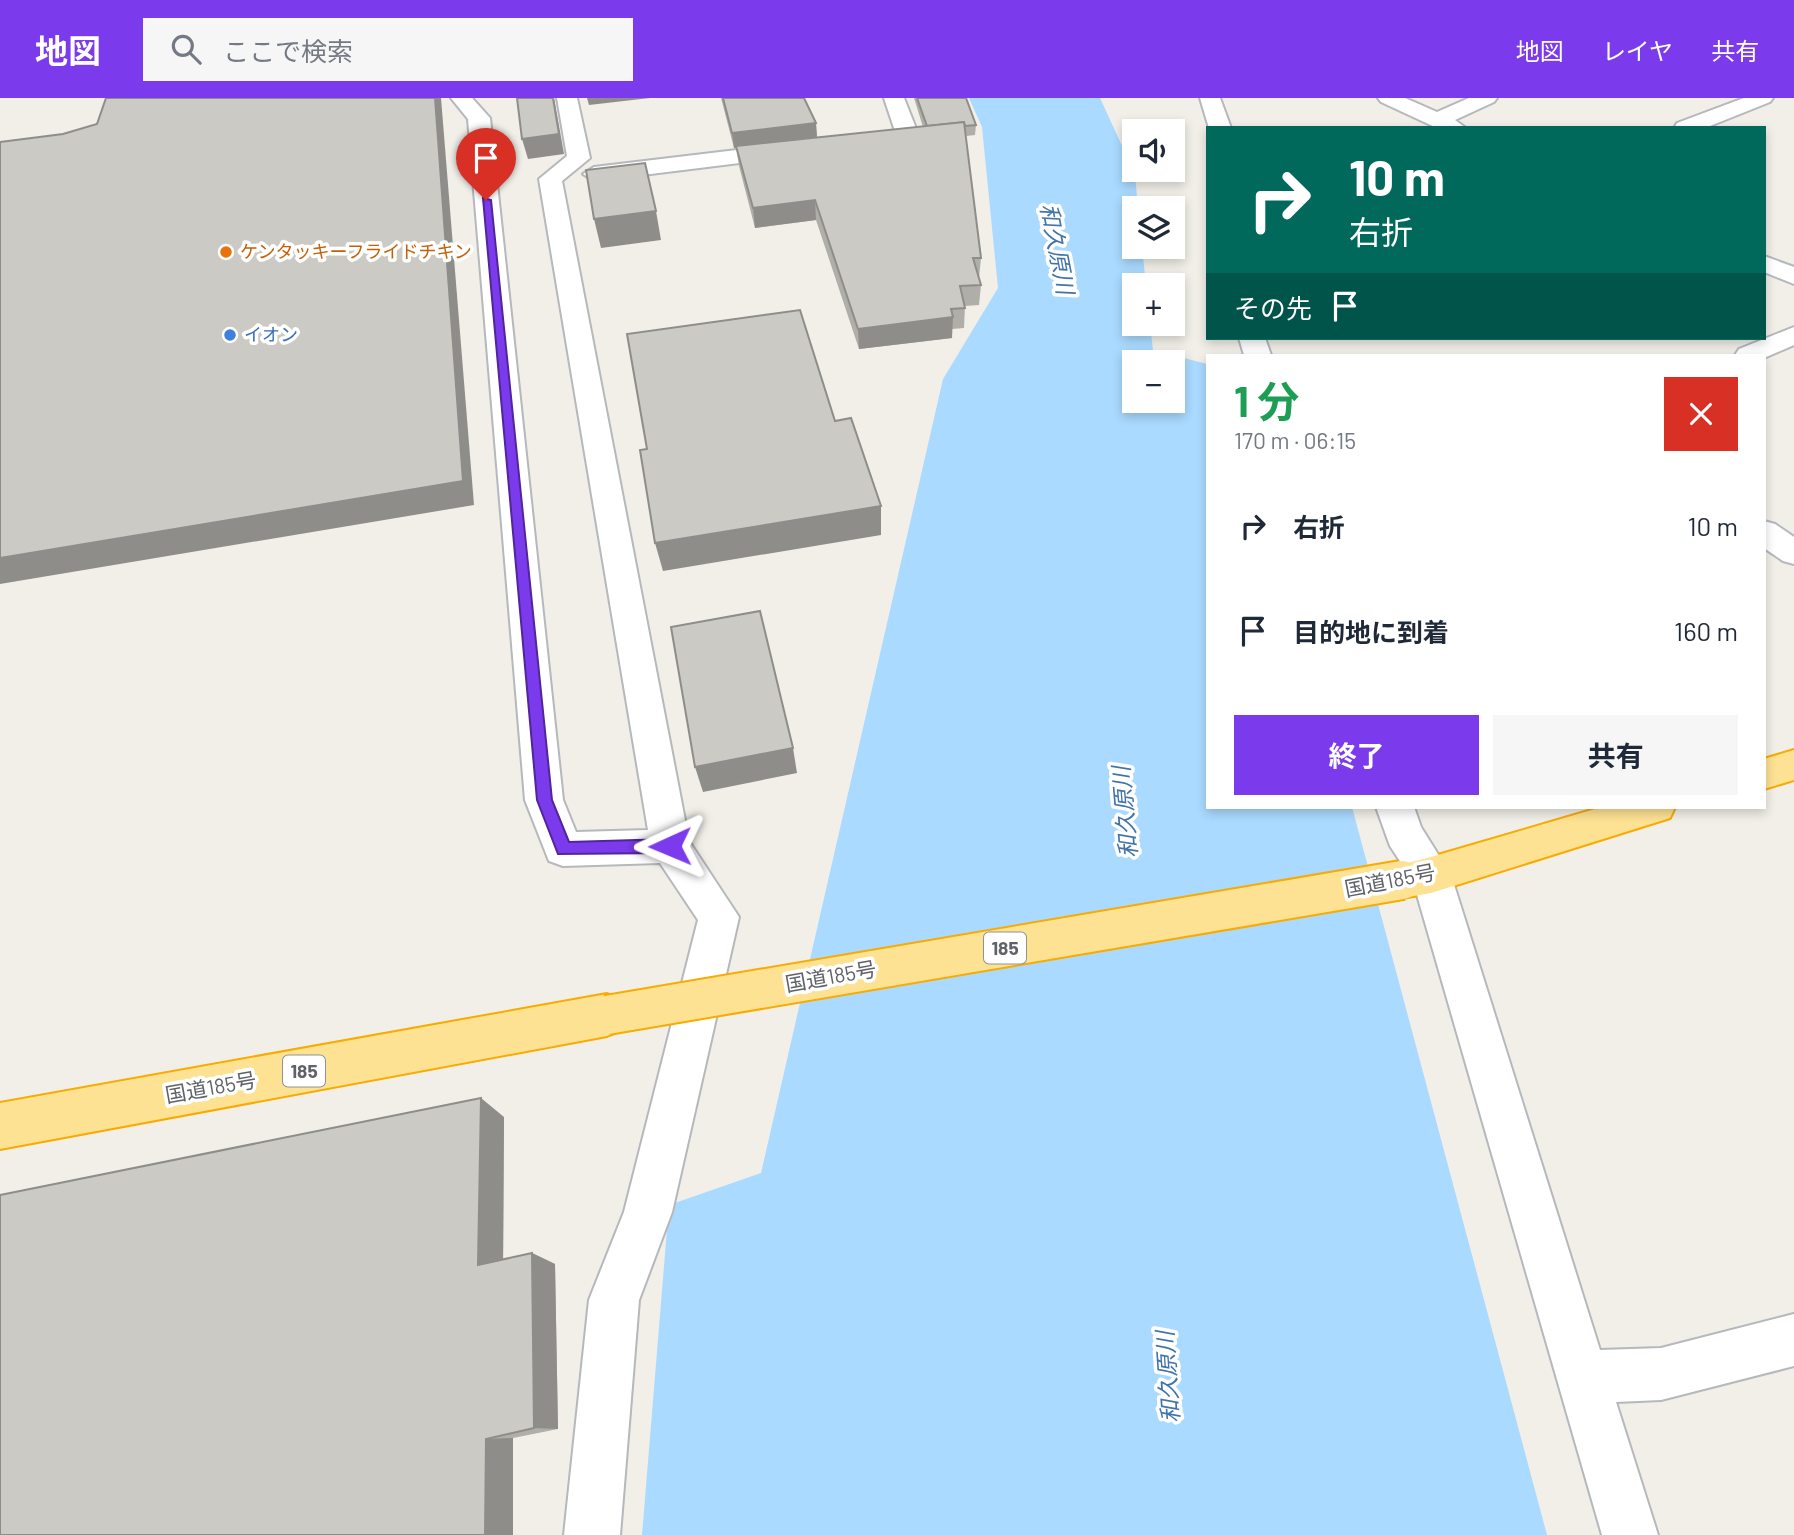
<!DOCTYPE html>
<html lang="ja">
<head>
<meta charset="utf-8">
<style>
  body { margin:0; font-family:Barlow,"Noto Sans JP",sans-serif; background:#f6f6f7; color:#1f2937; height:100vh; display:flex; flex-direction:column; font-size:26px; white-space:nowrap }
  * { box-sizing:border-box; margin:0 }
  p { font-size:23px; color:#747a83 }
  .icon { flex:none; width:38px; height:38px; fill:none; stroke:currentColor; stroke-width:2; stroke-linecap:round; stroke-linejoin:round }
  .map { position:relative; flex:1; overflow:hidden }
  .sheet { position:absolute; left:1206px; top:256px; width:560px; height:455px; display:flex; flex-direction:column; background:#fff; border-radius:0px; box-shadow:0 4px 10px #0003 }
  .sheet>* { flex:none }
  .hud { position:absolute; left:1206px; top:28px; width:560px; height:214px; border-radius:0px; box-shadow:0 4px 10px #0003; background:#00695c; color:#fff; overflow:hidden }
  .buttons { position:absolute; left:1122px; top:21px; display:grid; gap:14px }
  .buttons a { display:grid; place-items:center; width:63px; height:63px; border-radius:0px; background:#fff; box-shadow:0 4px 10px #0003; font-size:35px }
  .pin { position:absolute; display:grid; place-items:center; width:60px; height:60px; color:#fff; margin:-72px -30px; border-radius:50% 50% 50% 0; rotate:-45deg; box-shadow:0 0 7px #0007 }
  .pin .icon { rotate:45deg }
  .me { position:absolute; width:77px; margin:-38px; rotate:269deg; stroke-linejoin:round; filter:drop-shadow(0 0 5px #0008) }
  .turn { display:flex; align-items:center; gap:24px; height:147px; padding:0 28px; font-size:32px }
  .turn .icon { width:91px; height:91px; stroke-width:2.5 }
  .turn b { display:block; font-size:49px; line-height:60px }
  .then { display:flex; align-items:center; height:66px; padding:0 28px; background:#0003; gap:14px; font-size:26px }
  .round { display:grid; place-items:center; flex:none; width:74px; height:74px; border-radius:0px; background:#f6f6f7 }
  .summary { display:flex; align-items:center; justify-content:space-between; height:119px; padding:0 28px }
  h1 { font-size:42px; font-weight:700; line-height:52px; color:#1e9e55 }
  .button { display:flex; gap:14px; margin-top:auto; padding:14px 28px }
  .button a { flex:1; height:80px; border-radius:0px; background:#7c3aed; color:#fff; font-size:28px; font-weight:700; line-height:80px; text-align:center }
  .button a+a { background:#f6f6f7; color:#1f2937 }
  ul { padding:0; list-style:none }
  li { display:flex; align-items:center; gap:21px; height:105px; padding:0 28px }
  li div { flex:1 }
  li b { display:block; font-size:26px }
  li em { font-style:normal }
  header { display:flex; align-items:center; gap:42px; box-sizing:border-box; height:98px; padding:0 35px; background:#7c3aed; color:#fff }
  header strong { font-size:33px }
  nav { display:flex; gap:38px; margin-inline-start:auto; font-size:24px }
  .search { width:490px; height:63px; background:#f6f6f7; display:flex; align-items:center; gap:18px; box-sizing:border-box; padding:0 24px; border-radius:0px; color:#747a83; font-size:26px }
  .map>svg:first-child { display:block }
  .water { fill:#aadaff; fill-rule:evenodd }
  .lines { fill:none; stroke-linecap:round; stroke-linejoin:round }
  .minor-casing { stroke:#b5b8bc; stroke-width:4 }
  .highway-casing { stroke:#f9ab00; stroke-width:4 }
  .minor { fill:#fff; fill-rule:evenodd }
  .highway { fill:#fde293; fill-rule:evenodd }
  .highway-bridge-casing { stroke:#f9ab00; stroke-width:42; stroke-linecap:butt }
  .highway-bridge { stroke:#fde293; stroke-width:38 }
  .wall { fill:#afaea9 }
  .shaded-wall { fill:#8f8d8a }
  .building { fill:#cccac5; stroke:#8f8d8a; stroke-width:2 }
  .route { fill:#7c3aed; stroke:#51269a; stroke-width:2 }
  .food-dot { fill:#e8710a; stroke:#fff; stroke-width:2.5 }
  .shop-dot { fill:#3f7fe0; stroke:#fff; stroke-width:2.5 }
  .labels { text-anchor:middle; stroke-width:7; stroke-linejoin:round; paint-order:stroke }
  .far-food-label { font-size:18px; fill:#c56008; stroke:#fff; text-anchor:start }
  .far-shop-label { font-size:18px; fill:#366cbe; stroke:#fff; text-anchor:start }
  .shield { fill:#fff; stroke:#8f9295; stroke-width:2 }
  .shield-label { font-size:19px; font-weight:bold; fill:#5f6368 }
  .street-label { font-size:21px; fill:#5f6368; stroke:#fff }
  .water-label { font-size:23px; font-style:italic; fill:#4174aa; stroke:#fff }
</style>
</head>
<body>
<header>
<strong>地図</strong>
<div class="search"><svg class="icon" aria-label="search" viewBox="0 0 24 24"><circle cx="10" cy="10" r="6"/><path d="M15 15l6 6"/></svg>ここで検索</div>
<nav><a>地図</a><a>レイヤ</a><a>共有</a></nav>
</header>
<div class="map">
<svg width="1794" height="1437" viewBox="0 0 1794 1437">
  <rect width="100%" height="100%" fill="#f1efe8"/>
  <path class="water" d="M 969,0 L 1100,0 L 1135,76 L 1138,110 L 1134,110 L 1134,149 L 1142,149 L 1146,187 L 1134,187 L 1134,226 L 1150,226 L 1153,252 L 1207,266 L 1208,709 L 1352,709 L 1547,1437 L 642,1437 L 669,1107 L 761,1075 L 943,281 L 998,190 L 982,29 ZM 1134,264 L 1172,264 L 1172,303 L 1134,303 Z"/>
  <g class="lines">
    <defs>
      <g id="minor">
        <polygon points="451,0 472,0 490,20 563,702 576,734 648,732 539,81 567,58 557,0 577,0 590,60 562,83 689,743 739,819 672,1114 639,1202 620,1437 564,1437 589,1202 624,1114 698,822 660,765 563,768 549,763 525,702 468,21"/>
        <path d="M 884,0 L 904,0 L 919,38 C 910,50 871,52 857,49 L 854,44 L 857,39 L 895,33 Z"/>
        <polygon points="1200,0 1220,0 1231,30 1209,30"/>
        <polygon points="1378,0 1405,0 1437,14 1469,0 1497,0 1494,4 1455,22 1466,30 1437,30 1381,4"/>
        <polygon points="1744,0 1773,0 1770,4 1705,30 1674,30 1677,25"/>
        <polygon points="788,46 796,48 799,53 796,58 594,83 583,76 594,69"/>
        <polygon points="1764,158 1794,169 1794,186 1764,174"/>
        <polygon points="1794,229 1794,247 1764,260 1764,257 1735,257 1739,251"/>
        <polygon points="1239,240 1265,240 1271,257 1244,257"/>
        <polygon points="1764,423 1775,426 1794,439 1794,466 1783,463 1764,450"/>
        <polygon points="1376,709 1414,709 1421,729 1451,777 1600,1252 1661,1250 1794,1216 1794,1268 1661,1302 1616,1304 1658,1437 1602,1437 1413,783 1390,748"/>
      </g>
      <g id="highway">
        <polygon points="1794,652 1794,682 1764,691 1764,661"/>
        <polygon points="1602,709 1675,709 1670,720 1431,795 1402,800 1388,794 1382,782 1388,770 1431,759"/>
        <polygon points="607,896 622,902 629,917 622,932 607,938 0,1051 0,1005"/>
      </g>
    </defs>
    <use href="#minor" class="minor-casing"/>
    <use href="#highway" class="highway-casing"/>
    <use href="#minor" class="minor"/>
    <use href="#highway" class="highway"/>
    <defs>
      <polyline id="highway-bridge" points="607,917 1402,782"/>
    </defs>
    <use href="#highway-bridge" class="highway-bridge-casing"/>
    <use href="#highway-bridge" class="highway-bridge"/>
  </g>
  <g class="wall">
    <polygon points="721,0 804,0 816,25 817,40 923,29 914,0 966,0 976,27 975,37 966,38 981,160 979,180 981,187 979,207 965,208 964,230 952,231 952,240 859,251 816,122 755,130 739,68 736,49 734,50"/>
    <polygon points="504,1019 503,1161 532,1155 555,1166 558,1331 513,1340 513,1437 0,1437"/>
  </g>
  <g class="shaded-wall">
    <polygon points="435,0 441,0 474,407 0,486 0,460"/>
    <polygon points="553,0 555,0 554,0 564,56 528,61 522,41"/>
    <polygon points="587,0 650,0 589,7"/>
    <polygon points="816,25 817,40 734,50 732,35"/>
    <polygon points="815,102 816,122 755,130 753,110"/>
    <polygon points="656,113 661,142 601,150 594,121"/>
    <polygon points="953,219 952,240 859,251 858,231"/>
    <polygon points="881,408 881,437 663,473 655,445"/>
    <polygon points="793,650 797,675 703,694 695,669"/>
    <polygon points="481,1000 504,1019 503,1177 478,1167"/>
    <polygon points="532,1155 555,1166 558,1331 534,1330"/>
    <polygon points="513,1340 513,1437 485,1437 486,1341"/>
  </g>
  <g class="building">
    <polygon points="106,0 435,0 463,383 0,460 0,44 63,36 97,26"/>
    <polygon points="517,0 553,0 559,36 522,41"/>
    <polygon points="723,0 804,0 816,25 732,35"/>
    <polygon points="917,0 966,0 976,27 965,28 964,24 927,28"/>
    <polygon points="964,24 981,160 973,160 981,187 960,188 965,210 951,211 953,219 858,231 815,102 753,110 736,48"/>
    <polygon points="645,65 656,113 594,121 586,72"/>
    <polygon points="800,212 835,323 851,320 881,408 655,445 640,352 647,351 627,236"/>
    <polygon points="760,513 793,650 695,669 671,529"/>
    <polygon points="481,1000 478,1167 532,1155 534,1330 486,1341 485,1437 0,1437 0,1097"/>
  </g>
  <polygon class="route" points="483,100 491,102 552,702 569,744 670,741 678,748 670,755 558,756 537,702"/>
  <circle class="food-dot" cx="226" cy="154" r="7"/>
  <circle class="shop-dot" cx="230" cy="237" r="7"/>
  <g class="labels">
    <g class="far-food-label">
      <text x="240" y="160">ケンタッキーフライドチキン</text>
    </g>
    <g class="far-shop-label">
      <text x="244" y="243">イオン</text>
    </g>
    <g class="shield">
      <rect x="984" y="834.5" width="42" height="31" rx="5"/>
      <rect x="283" y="957.5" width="42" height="31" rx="5"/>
    </g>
    <g class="shield-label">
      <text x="1005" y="857">185</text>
      <text x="304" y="980">185</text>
    </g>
    <g class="street-label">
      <text transform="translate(1390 783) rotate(-11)" y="7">国道185号</text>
      <text transform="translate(831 879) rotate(-10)" y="7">国道185号</text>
      <text transform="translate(211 990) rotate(-10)" y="7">国道185号</text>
    </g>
    <g class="water-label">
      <text transform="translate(1057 151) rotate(79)" y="8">和久原川</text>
      <text transform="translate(1125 714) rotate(-95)" y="8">和久原川</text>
      <text transform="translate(1168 1279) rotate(-94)" y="8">和久原川</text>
    </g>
  </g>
</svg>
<div class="buttons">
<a><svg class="icon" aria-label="sound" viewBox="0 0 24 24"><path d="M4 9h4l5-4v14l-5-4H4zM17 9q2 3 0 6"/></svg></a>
<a><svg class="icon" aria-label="layers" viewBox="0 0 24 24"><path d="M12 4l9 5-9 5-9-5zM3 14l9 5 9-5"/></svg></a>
<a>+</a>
<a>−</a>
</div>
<div class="pin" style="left:486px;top:102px;background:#d93025"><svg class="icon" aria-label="arrive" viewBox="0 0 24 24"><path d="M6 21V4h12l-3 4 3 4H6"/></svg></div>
<svg class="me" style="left:670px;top:748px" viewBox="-20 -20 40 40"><path d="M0-17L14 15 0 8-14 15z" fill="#7c3aed" stroke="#fff" stroke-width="4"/></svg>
<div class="hud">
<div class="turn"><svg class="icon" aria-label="right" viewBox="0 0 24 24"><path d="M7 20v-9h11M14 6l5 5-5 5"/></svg><div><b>10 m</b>右折</div></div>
<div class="then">その先<svg class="icon" aria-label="arrive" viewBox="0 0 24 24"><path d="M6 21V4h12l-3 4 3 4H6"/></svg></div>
</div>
<section class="sheet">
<div class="summary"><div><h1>1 分</h1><p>170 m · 06:15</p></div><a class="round" style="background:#d93025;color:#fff"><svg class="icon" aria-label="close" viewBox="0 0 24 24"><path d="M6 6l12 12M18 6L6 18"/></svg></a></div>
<ul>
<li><svg class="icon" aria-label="right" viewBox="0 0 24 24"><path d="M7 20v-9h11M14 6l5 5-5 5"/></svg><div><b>右折</b></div><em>10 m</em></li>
<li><svg class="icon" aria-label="arrive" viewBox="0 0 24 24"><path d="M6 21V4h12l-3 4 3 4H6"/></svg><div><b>目的地に到着</b></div><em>160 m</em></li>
</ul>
<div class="button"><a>終了</a><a>共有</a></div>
</section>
</div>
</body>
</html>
